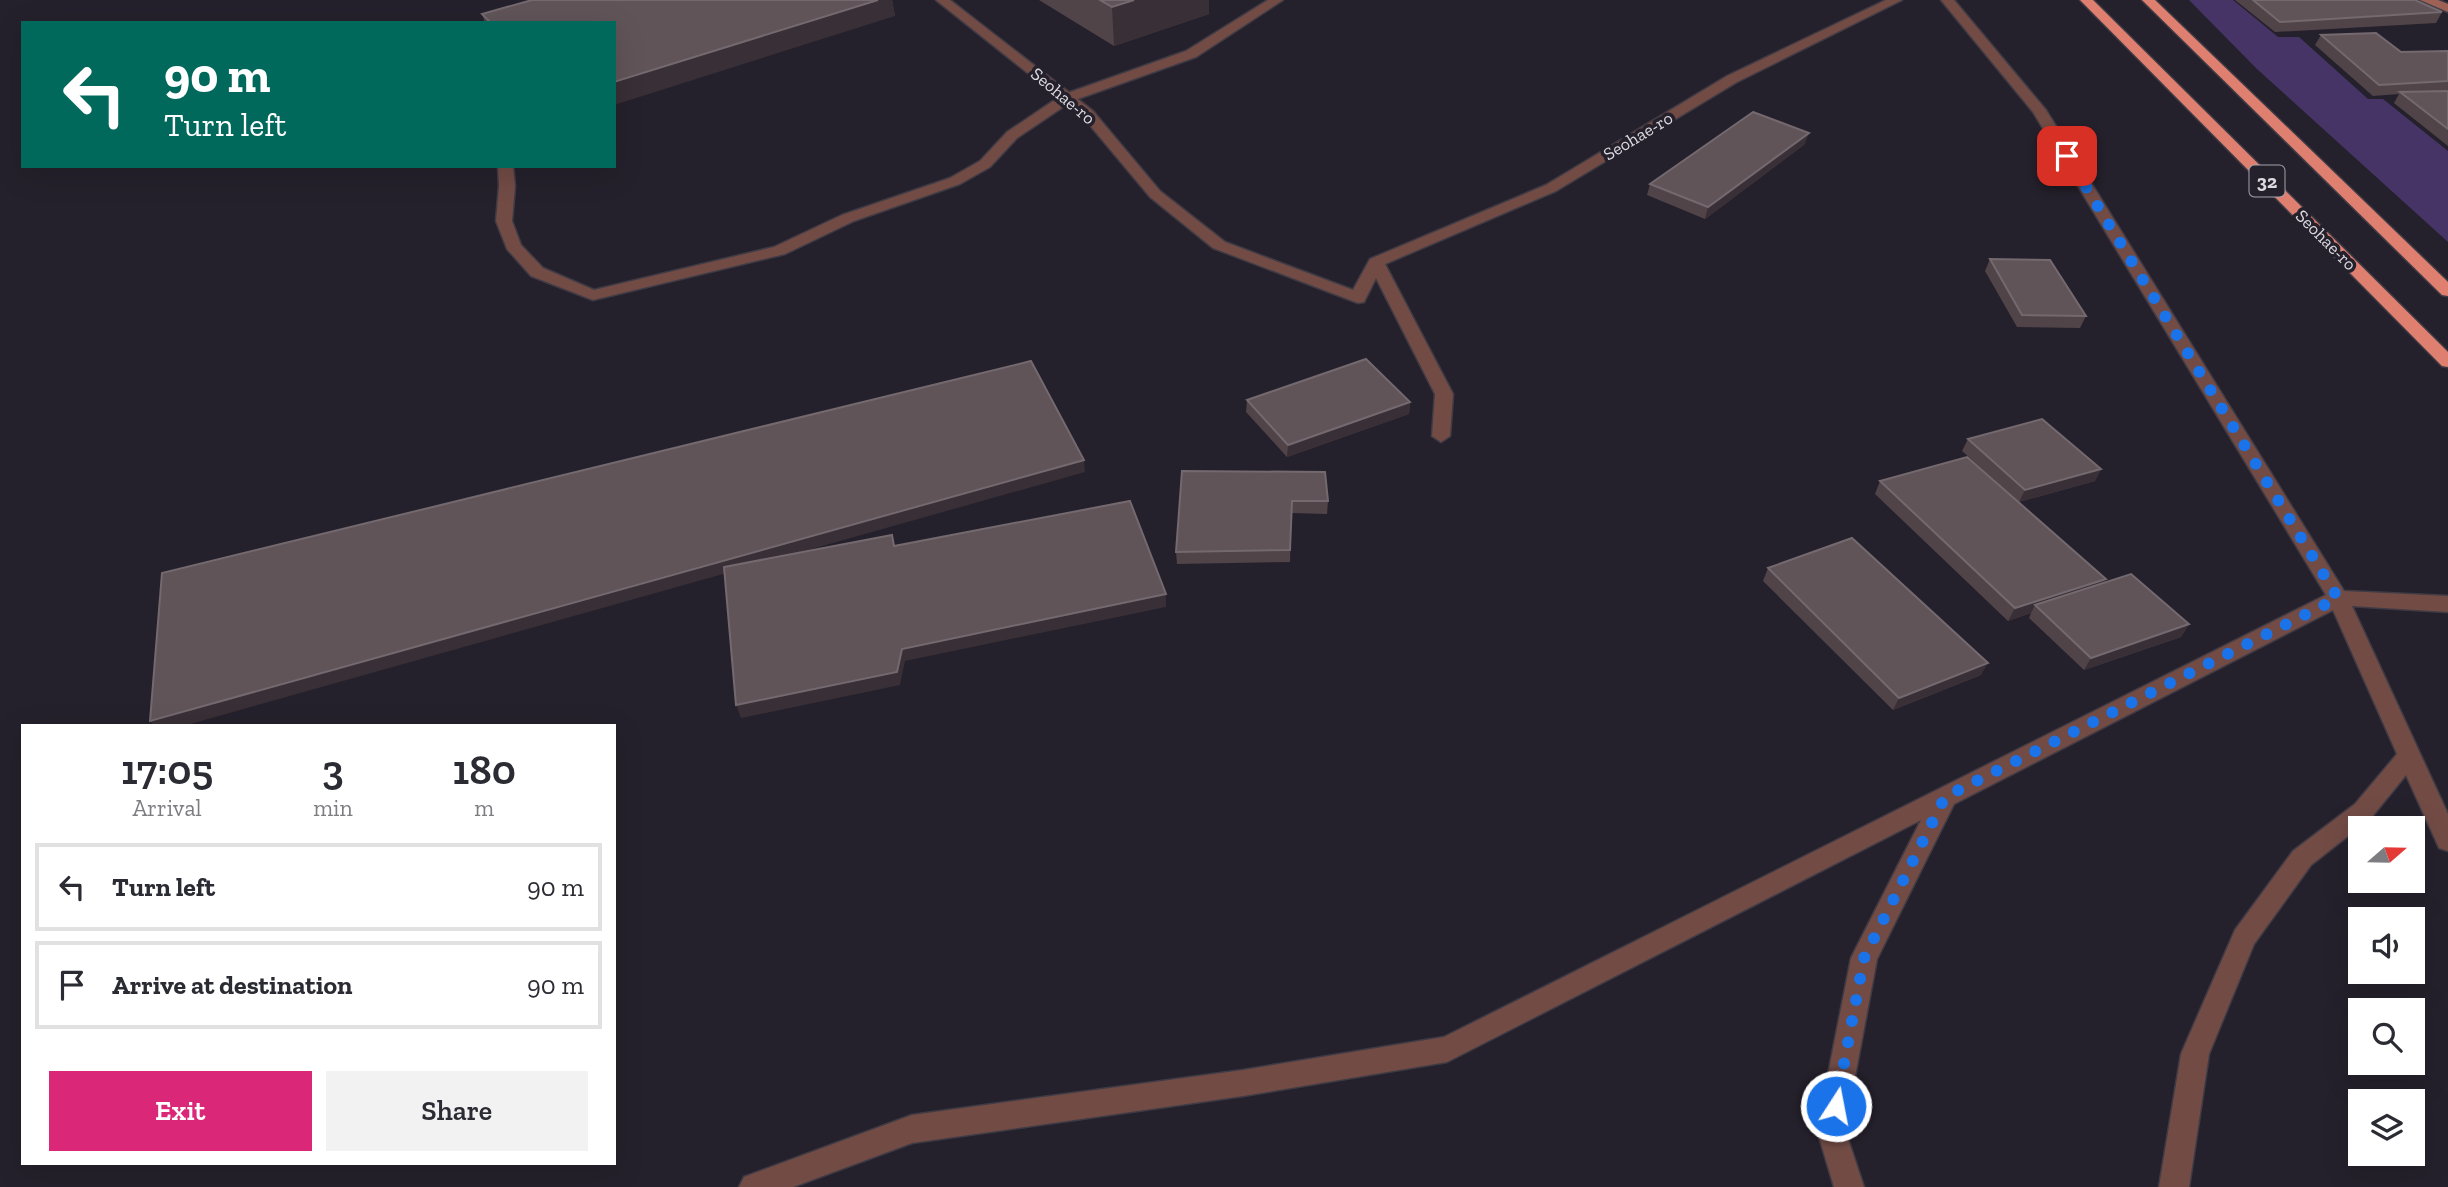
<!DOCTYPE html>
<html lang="en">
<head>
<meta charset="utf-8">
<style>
  body { margin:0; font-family:"Zilla Slab",serif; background:#f2f2f3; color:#2b2b33; height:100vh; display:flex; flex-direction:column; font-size:26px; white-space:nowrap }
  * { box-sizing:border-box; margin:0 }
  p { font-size:23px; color:#7c7c81 }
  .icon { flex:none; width:38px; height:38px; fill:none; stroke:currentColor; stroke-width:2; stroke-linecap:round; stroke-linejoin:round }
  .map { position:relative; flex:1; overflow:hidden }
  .details { position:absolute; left:21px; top:724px; width:595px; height:441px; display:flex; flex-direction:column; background:#fff; border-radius:0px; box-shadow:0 7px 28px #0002 }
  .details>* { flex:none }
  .top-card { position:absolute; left:21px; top:21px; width:595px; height:147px; border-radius:0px; box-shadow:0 7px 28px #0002; background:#00695c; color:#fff; overflow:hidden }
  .needle { width:46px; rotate:70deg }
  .buttons { position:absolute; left:2348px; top:816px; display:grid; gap:14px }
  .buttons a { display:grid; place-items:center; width:77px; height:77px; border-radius:0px; background:#fff; box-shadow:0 7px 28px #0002; font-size:35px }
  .pin { position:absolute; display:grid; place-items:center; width:60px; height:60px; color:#fff; margin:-30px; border-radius:14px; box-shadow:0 4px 10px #0006 }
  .me { position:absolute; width:77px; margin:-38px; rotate:11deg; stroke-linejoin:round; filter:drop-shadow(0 0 5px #0008) }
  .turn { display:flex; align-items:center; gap:24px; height:147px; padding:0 28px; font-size:32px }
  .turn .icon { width:91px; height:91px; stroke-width:2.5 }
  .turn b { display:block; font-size:49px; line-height:60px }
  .eta { display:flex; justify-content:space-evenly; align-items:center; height:119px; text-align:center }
  .eta b { font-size:42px; font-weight:600; line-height:49px }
  .action { display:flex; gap:14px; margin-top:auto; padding:14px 28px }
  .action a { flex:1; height:80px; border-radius:0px; background:#db2777; color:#fff; font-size:28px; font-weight:600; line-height:80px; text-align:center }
  .action a+a { background:#f2f2f3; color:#2b2b33 }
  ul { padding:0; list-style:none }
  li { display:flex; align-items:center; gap:21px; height:88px; margin:0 14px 10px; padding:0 14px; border:4px solid #e1e1e2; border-radius:0px }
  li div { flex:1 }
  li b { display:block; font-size:26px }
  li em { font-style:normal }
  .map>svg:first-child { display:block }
  .green { fill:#473467 }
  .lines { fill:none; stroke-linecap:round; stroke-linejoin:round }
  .lane-casing { stroke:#3f3b45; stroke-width:3 }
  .street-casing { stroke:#3f3b45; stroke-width:3 }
  .secondary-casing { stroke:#3f3b45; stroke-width:3 }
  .highway-casing { stroke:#3f3b45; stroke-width:3 }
  .lane { fill:#724b45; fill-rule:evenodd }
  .street { fill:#724b45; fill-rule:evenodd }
  .secondary { fill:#9d6156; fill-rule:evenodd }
  .highway { fill:#de7f70; fill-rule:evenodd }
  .wall { fill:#504448 }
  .shaded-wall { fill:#392f36 }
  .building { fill:#605459; stroke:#73696e; stroke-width:2 }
  .route { stroke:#1a73e8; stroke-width:12; stroke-dasharray:0 21.6 }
  .labels { text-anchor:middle; stroke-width:7; stroke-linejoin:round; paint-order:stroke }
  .far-street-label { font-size:18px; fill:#dcdae1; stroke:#25212c }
  .shield { fill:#25212c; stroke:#a5a2ab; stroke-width:2 }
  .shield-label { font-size:19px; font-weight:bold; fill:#dcdae1 }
</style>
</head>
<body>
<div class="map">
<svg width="2448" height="1187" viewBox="0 0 2448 1187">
  <rect width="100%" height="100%" fill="#25212c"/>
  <polygon class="green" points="2189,0 2233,0 2278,37 2299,37 2368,99 2383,99 2448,151 2448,242 2257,69"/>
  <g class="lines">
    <defs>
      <polygon id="lane" points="1268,0 1283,0 1196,57 1072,101 1017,138 990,167 960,184 854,221 785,254 593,300 531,276 507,249 496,221 499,186 498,166 513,166 515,186 512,221 521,245 543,268 594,290 774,247 842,215 950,178 980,161 1007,132 1062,95 1186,51"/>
      <g id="street">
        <polygon points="936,0 950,0 1093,111 1160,191 1225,242 1353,290 1370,259 1546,185 1727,76 1886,0 1902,0 1737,82 1556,191 1385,264 1453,394 1450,436 1441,442 1432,436 1435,394 1376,278 1364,302 1358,303 1213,248 1150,197 1083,117"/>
        <polygon points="1941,0 1954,0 2046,110 2344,591 2448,596 2448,612 2352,606 2448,814 2448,851 2439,848 2406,775 2371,818 2311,865 2254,944 2209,1054 2189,1187 2159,1187 2181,1054 2235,930 2293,851 2355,804 2397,754 2333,610 1954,804 1877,959 1845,1130 1864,1187 1834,1187 1817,1130 1851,958 1921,820 1447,1062 1243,1096 912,1143 793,1187 739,1187 744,1177 912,1115 1243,1070 1444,1037 2326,595 2033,112"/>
      </g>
      <polygon id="secondary" points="2420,0 2438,0 2448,4 2448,12"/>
      <g id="highway">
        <polygon points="2080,0 2093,0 2448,352 2448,367 2442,366"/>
        <polygon points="2142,0 2155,0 2448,282 2448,296 2442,295"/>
      </g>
    </defs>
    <use href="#lane" class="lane-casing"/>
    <use href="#street" class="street-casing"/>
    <use href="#secondary" class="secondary-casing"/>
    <use href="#highway" class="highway-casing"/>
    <use href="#lane" class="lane"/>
    <use href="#street" class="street"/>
    <use href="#secondary" class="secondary"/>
    <use href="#highway" class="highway"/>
  </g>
  <g class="wall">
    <polygon points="532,0 892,0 895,16 614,23 485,23 482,14"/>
    <polygon points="1039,0 1209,0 1209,14 1114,46"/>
    <polygon points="2235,0 2415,0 2442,12 2436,23 2275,32"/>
    <polygon points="2321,35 2401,52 2448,51 2448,146 2394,103 2399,94 2373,96 2315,45"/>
    <polygon points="1805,144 1705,219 1647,195 1650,184"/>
    <polygon points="1990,259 2086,316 2080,328 2017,327 1985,271"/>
    <polygon points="1247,400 1410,402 1409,414 1287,457 1246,412"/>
    <polygon points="1968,439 2101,469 2095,481 2019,502 1962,451"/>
    <polygon points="1182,471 1328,501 1327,514 1291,513 1290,562 1177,564 1176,552"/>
    <polygon points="1880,481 2103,583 2189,624 2181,637 2084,670 2029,618 2031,613 2008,621 1875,494"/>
    <polygon points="1768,568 1981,675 1893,710 1763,581"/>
  </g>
  <g class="shaded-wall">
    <polygon points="878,0 892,0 895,16 614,105 614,82"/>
    <polygon points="1134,0 1209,0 1209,14 1114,46 1112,7"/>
    <polygon points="1809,133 1805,144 1705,219 1708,207"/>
    <polygon points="1410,402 1409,414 1287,457 1288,445"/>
    <polygon points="1084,460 1085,472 183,726 154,726 150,721"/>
    <polygon points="2101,469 2095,481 2019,502 2025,490"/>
    <polygon points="2106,579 2098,591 2035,605 2031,613 2008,621 2015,608"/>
    <polygon points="1166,594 1166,607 905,661 900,685 741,718 736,705 902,649"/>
    <polygon points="2189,624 2181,637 2084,670 2091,658"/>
    <polygon points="1988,663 1981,675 1893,710 1899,698"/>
  </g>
  <g class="building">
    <polygon points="532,0 878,0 614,82 614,23 491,23 482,14"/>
    <polygon points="1100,0 1134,0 1112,7"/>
    <polygon points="2253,0 2415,0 2442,12 2280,22"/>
    <polygon points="2376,33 2401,52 2448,51 2448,81 2379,85 2321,35"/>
    <polygon points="2448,91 2448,129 2400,92"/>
    <polygon points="1753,112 1809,133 1708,207 1650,184"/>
    <polygon points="1990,259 2050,260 2086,316 2022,315"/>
    <polygon points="1366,359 1410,402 1288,445 1247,400"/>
    <polygon points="1031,361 1084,460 150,721 162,573"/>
    <polygon points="2042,419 2101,469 2025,490 1968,439"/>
    <polygon points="1967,457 2106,579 2015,608 1880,481"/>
    <polygon points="1182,471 1325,472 1328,501 1292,501 1290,550 1176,552"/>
    <polygon points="1130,501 1166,594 902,649 897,672 736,705 724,567 892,535 894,546"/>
    <polygon points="1852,538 1988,663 1899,698 1768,568"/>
    <polygon points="2131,574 2189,624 2091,658 2035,605"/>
  </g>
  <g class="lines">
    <polyline class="route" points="1836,1106 1864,958 1945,797 2338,598 2067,156"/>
  </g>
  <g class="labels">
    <g class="far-street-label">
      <text transform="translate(1063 96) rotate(40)" y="6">Seohae-ro</text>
      <text transform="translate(1638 136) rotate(-31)" y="6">Seohae-ro</text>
      <text transform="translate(2326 240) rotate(45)" y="6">Seohae-ro</text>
    </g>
    <rect class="shield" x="2249.5" y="165.5" width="35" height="31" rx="5"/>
    <g class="shield-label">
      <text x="2267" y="188">32</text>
    </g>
  </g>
</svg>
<div class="buttons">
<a><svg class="needle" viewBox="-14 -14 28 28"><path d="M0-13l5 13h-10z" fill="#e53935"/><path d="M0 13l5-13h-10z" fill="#7c7c81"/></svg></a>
<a><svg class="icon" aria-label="sound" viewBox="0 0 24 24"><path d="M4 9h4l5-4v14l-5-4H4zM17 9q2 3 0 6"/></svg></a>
<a><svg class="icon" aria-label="search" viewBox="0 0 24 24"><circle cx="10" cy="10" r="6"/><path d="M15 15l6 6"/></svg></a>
<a><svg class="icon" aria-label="layers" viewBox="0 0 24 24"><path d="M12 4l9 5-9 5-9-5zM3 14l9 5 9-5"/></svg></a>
</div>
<div class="pin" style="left:2067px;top:156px;background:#d93025"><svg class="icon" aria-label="arrive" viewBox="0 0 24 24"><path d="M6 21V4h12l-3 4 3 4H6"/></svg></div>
<svg class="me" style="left:1836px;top:1106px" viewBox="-20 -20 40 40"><circle r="17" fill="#1a73e8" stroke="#fff" stroke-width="3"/><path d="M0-11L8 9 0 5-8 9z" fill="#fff"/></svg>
<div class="top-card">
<div class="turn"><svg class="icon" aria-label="left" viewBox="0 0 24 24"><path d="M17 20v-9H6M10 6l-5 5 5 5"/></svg><div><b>90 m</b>Turn left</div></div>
</div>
<section class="details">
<div class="eta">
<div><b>17:05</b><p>Arrival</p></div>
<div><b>3</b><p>min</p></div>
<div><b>180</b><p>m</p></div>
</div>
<ul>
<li><svg class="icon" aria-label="left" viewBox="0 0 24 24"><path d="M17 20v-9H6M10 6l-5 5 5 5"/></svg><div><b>Turn left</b></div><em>90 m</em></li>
<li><svg class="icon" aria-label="arrive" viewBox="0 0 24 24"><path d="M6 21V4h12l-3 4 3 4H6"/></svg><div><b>Arrive at destination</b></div><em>90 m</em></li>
</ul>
<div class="action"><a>Exit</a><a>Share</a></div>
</section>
</div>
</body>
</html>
